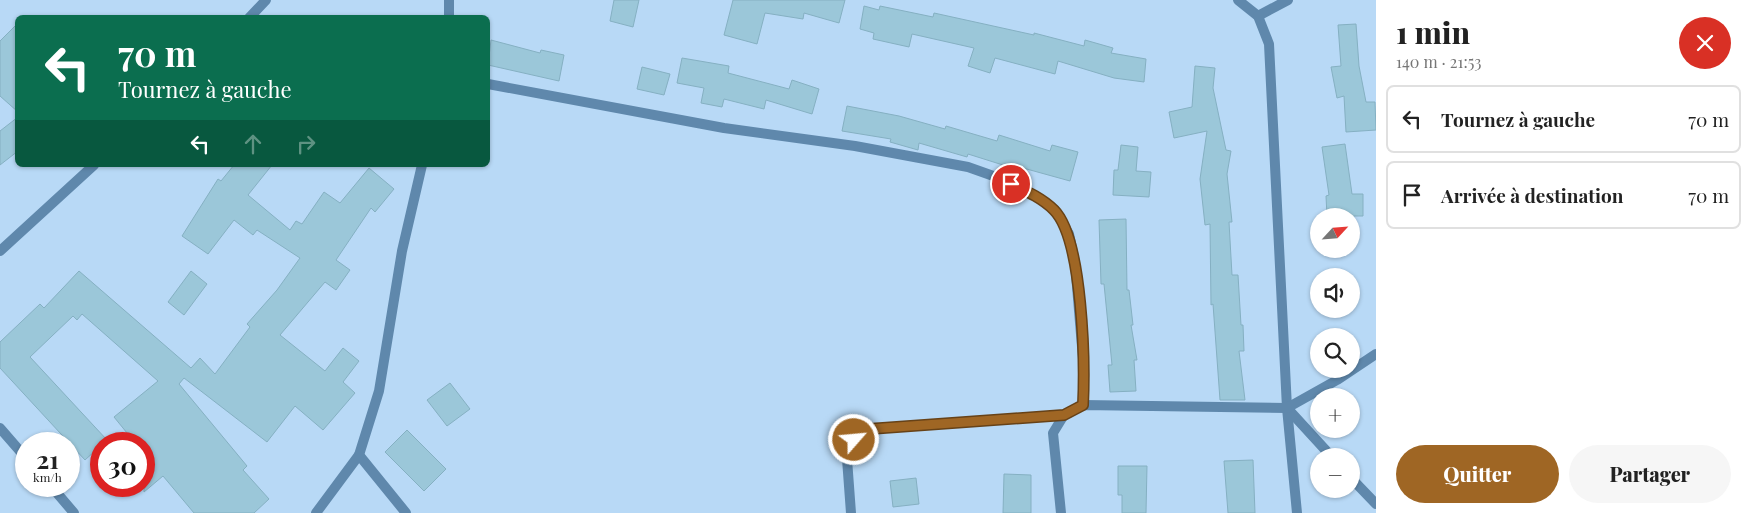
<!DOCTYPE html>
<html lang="fr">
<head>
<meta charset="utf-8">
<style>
  body { margin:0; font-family:"Playfair Display",serif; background:#f6f6f6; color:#222; height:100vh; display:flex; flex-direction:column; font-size:19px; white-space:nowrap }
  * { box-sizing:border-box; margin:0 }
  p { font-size:16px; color:#767676 }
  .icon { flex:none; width:28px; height:28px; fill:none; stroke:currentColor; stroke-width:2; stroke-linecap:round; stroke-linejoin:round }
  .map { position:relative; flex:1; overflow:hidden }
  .sheet { display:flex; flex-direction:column; background:#fff; width:375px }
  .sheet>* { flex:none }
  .hud { position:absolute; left:15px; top:15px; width:475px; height:152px; border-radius:8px; box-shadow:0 1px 4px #0004; background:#0b6e4f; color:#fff; overflow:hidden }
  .needle { width:32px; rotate:64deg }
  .buttons { position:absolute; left:1310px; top:208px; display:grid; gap:10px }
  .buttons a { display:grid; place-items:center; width:50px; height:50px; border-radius:50%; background:#fff; box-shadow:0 1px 4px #0004; font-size:25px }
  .speed { position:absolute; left:15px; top:432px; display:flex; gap:10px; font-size:25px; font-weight:700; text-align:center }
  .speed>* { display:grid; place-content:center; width:65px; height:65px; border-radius:50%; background:#fff; box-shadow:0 1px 4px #0004; line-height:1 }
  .speed small { font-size:12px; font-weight:400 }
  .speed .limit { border:8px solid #d22; background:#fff; color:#111 }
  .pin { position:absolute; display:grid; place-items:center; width:42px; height:42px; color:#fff; margin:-21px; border:2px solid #fff; border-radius:50%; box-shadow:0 1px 5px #0007 }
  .me { position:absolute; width:55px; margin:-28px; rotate:63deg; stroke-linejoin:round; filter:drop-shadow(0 0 4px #0008) }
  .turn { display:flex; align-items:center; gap:18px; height:105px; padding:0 20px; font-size:22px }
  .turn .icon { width:65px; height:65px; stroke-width:2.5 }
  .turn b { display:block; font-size:35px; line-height:42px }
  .lanes { display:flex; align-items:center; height:48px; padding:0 20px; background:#0003; justify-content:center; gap:25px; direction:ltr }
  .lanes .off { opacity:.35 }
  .round { display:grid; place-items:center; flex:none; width:52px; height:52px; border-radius:26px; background:#f6f6f6 }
  .head { display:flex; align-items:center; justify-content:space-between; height:85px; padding:0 20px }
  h1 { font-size:30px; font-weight:800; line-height:38px }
  .button { display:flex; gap:10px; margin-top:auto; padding:10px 20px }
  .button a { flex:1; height:58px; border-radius:30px; background:#9f6624; color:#fff; font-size:20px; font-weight:800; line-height:58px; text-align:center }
  .button a+a { background:#f6f6f6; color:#222 }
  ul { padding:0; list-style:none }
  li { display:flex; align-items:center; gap:15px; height:68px; margin:0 10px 8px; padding:0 10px; border:2px solid #e0e0e0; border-radius:8px }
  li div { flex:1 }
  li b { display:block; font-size:19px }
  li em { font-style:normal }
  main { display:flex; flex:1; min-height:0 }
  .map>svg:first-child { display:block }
  .building { fill:#9bc7d9; stroke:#85b0c2 }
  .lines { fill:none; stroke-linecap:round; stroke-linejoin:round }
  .minor { stroke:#5f88ac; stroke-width:10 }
  .route-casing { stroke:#674217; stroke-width:12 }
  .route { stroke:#9f6624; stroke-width:9 }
</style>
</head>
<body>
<main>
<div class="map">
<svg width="1376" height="513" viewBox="0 0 1376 513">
  <rect width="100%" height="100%" fill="#b8d9f6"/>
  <g class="building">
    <polygon points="614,0 639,0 633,27 610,21"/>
    <polygon points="733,0 845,0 839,23 804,13 803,19 765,13 757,44 724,35"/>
    <polygon points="864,6 879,10 880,6 933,17 934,13 1034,35 1034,33 1084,46 1085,40 1113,48 1111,53 1146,59 1144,82 1114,78 1058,61 1055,74 995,58 990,73 968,66 974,48 912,34 909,47 873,39 874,33 860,29"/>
    <polygon points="18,23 18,112 0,96 0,41"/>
    <polygon points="1356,24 1359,66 1366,102 1375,102 1376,130 1346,132 1344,96 1337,98 1331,67 1341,66 1338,25"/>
    <polygon points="491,40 540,53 541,50 564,55 559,81 488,65"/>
    <polygon points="682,58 729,66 728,73 789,89 792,80 819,89 812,114 766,100 764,109 724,99 722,107 701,103 704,88 677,83"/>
    <polygon points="1195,66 1215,68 1213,88 1226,150 1231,151 1227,174 1232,222 1229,222 1232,275 1238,275 1241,325 1243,325 1244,351 1239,351 1245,400 1220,400 1213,304 1211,305 1210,224 1205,225 1200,179 1207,131 1174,138 1169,112 1192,107"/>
    <polygon points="642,67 670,74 664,95 637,89"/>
    <polygon points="847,106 899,116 945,129 946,126 997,141 999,135 1050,151 1052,145 1078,152 1070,181 1023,168 1022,171 968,154 967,157 919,143 918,150 890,142 891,139 842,131"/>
    <polygon points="18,117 18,151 0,165 0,131"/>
    <polygon points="1345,144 1352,194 1363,194 1363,216 1327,216 1326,196 1329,195 1322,147"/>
    <polygon points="1121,145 1138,147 1136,171 1151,172 1149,197 1113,195 1114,170 1118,170"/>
    <polygon points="234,165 272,165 248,195 290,230 296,221 302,224 324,192 340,203 369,168 394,189 375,212 371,208 336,260 350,270 336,290 325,282 280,335 325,371 343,348 359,361 343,382 355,393 323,430 295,406 267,442 184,378 179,384 247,466 243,470 269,499 254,513 194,513 163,476 144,492 144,444 136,444 114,417 158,381 82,314 77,320 73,316 30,357 107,440 85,460 0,368 0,342 40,304 44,308 79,271 191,368 200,358 215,374 250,327 247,324 277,290 300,258 257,230 253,235 234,220 208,254 182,236 218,179 221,181"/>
    <polygon points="1126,219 1127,290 1129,290 1133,325 1131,325 1137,360 1134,360 1136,391 1110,392 1108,365 1112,365 1104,284 1101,284 1099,220"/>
    <polygon points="191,271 207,284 184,315 168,302"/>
    <polygon points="450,383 470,409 447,426 427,400"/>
    <polygon points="407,430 446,469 424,491 385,452"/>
    <polygon points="1253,460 1255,513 1228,513 1224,461"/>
    <polygon points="1118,466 1147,466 1146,513 1122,513 1122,495 1118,495"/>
    <polygon points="1004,474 1031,475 1031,513 1003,513"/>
    <polygon points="916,478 919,504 893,507 890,481"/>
  </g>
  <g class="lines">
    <g class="minor">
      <polyline points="449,0 449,18"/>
      <polyline points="1238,0 1258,16 1269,44 1287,408 1297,513"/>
      <polyline points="1258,16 1288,0"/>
      <polyline points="249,18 266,0"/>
      <polyline points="488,84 724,128 855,146 968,167 999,178 1036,196 1055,210 1069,234 1075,262 1084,371 1083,405"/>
      <polyline points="0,251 94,165"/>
      <polyline points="1287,408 1331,456"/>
      <polyline points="0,428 26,458"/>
      <polyline points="359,455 406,513"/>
      <polyline points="1351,478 1376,504"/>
      <polyline points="51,486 74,513"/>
      <polyline points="316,513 359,455 379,391 402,251 422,165"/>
      <polyline points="851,513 847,459 854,440 869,429 1064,415"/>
      <polyline points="1061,513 1053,433 1064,415 1083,405 1287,408 1337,380 1376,354"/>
    </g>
  </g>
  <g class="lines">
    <defs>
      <path id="route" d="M 854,440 L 869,429 L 1064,415 L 1083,405 C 1085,363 1083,239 1054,210 C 1042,198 1026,191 1011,184"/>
    </defs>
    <use href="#route" class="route-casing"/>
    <use href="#route" class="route"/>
  </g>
</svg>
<div class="buttons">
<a><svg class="needle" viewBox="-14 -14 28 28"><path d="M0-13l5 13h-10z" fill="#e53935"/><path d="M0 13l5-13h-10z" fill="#767676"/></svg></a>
<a><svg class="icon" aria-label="sound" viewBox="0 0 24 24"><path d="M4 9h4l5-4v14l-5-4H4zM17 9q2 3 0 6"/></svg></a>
<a><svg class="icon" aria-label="search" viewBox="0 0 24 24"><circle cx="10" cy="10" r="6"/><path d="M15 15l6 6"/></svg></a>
<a>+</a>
<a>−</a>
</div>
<div class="speed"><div>21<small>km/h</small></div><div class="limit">30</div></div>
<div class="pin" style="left:1011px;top:184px;background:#d93025"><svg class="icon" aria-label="arrive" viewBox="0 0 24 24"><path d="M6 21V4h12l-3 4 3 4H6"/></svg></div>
<svg class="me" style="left:854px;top:440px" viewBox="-20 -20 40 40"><circle r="17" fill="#9f6624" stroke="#fff" stroke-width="3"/><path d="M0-11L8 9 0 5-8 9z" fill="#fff"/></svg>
<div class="hud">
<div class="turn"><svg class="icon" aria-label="left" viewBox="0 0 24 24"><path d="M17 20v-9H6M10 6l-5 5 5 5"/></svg><div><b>70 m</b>Tournez à gauche</div></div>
<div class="lanes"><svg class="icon" aria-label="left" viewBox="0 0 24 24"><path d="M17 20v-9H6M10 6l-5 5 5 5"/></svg><svg class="icon off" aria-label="ahead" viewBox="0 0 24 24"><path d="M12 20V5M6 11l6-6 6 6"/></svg><svg class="icon off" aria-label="right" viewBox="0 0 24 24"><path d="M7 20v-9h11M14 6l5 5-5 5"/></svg></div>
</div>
</div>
<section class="sheet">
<div class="head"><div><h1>1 min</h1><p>140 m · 21:53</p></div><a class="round" style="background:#d93025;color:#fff"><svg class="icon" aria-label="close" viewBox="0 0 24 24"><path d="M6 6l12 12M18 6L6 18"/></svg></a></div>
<ul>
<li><svg class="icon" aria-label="left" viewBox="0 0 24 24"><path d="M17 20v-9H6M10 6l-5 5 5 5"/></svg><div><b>Tournez à gauche</b></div><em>70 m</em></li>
<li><svg class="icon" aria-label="arrive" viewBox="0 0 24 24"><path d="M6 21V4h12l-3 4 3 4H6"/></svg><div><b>Arrivée à destination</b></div><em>70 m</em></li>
</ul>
<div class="button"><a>Quitter</a><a>Partager</a></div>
</section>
</main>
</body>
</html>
